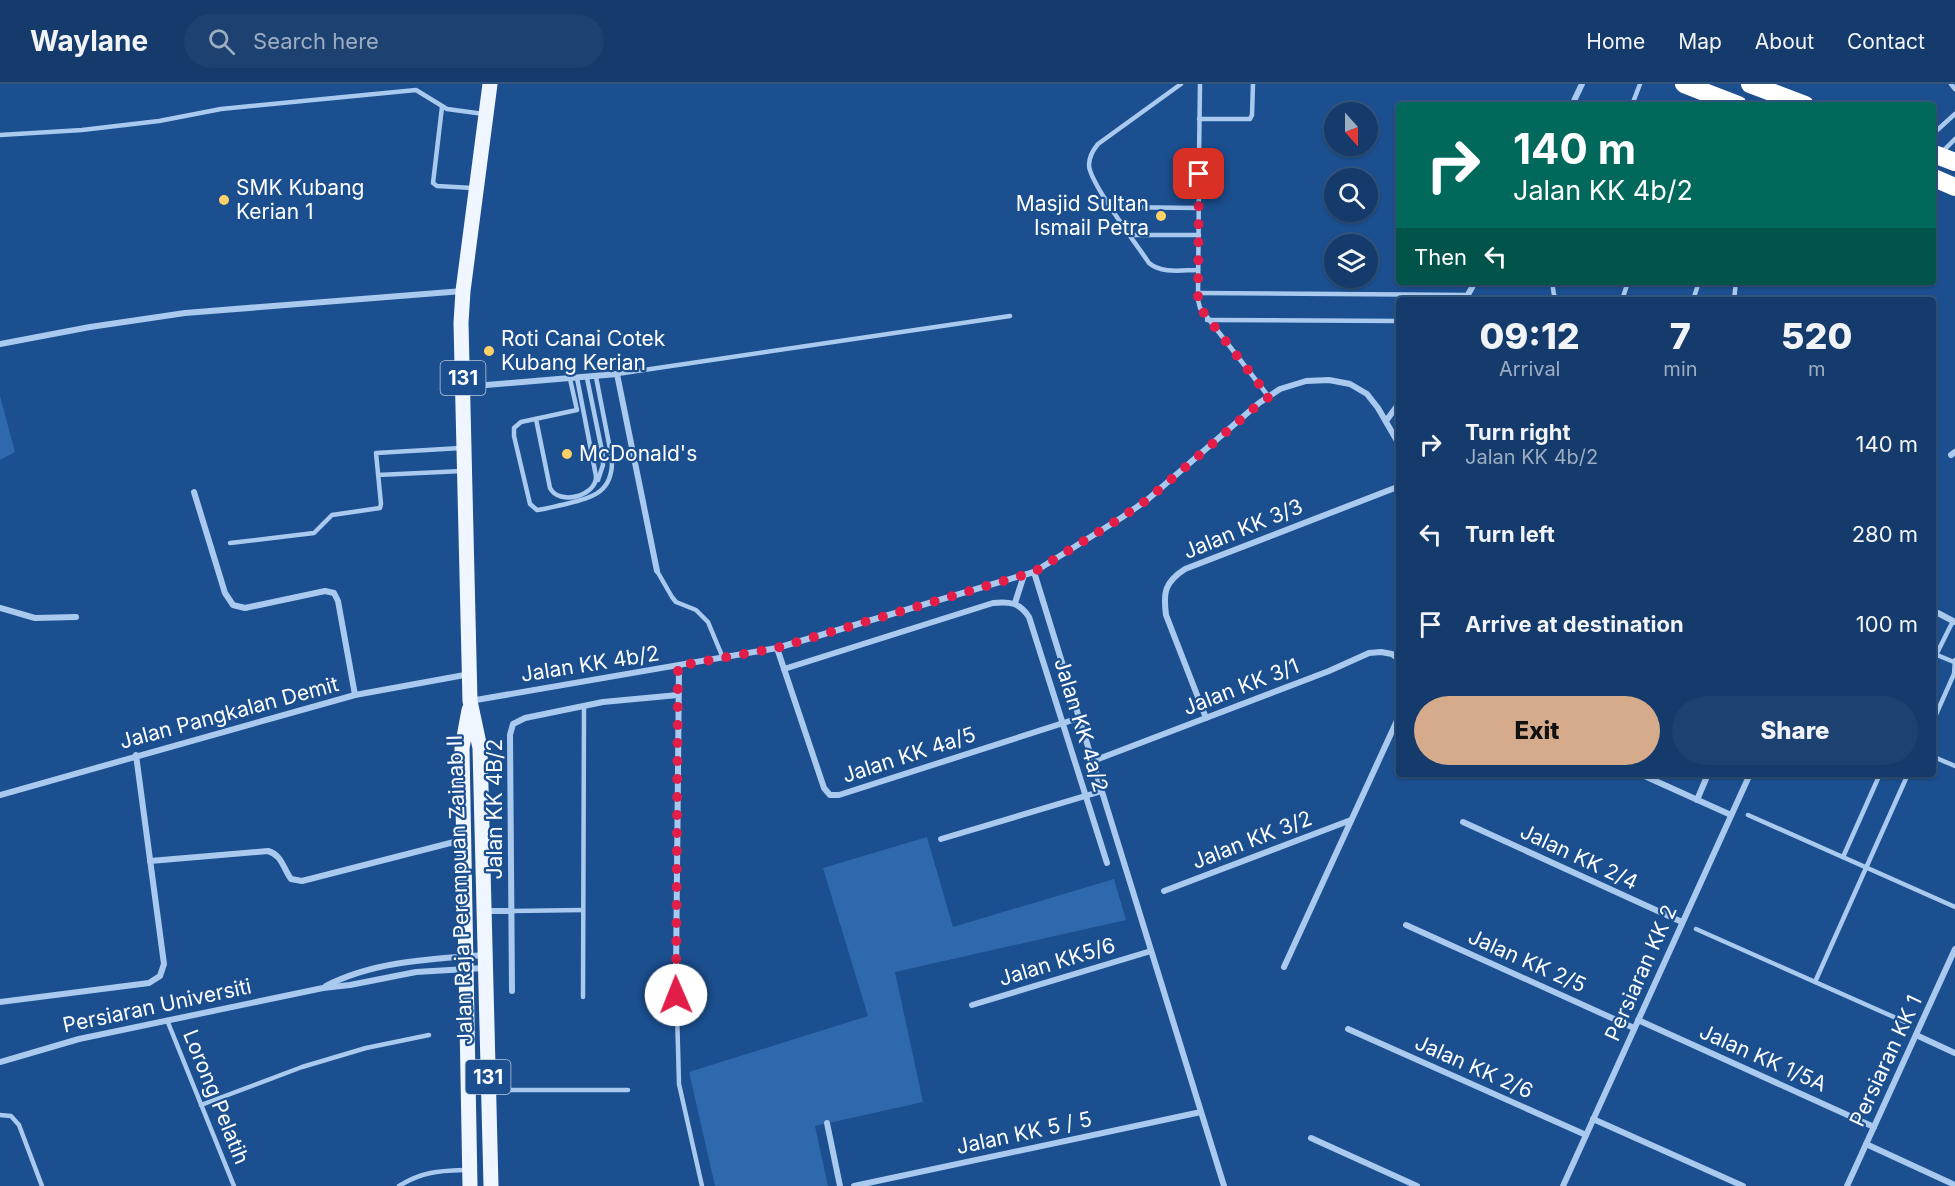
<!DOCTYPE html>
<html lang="en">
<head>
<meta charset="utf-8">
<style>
  body { margin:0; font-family:Inter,sans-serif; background:#1d4271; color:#f1f3f6; height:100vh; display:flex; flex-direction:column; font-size:22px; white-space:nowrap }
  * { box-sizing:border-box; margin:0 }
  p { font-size:20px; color:#9dadc1 }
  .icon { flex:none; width:33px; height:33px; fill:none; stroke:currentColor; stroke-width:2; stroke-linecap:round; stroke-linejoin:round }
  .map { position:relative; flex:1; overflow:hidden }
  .details { position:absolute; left:1396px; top:213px; width:540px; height:480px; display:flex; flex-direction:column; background:#143b6b; border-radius:6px; box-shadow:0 2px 4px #0004,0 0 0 2px #33557e }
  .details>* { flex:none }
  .banner { position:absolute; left:1396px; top:18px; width:540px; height:183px; border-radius:6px; box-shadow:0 2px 4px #0004,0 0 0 2px #33557e; background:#00695c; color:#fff; overflow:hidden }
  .needle { width:39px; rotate:159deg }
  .fabs { position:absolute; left:1324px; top:18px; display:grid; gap:12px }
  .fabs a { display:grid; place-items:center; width:54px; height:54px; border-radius:50%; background:#143b6b; box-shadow:0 2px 4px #0004,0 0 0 2px #33557e; font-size:30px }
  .pin { position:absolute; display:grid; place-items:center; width:51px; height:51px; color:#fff; margin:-26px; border-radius:12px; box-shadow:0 3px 9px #0006 }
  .me { position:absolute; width:66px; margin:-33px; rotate:359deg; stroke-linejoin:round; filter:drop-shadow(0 0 4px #0008) }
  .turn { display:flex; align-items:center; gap:21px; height:126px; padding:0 18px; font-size:27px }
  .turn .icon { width:78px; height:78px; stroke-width:2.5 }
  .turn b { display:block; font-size:42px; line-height:51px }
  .then { display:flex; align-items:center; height:57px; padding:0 18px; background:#0003; gap:12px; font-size:22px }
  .eta { display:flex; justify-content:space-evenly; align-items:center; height:102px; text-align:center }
  .eta b { font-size:36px; font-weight:800; line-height:42px }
  .button { display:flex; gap:12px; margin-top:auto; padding:12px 18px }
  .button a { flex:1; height:69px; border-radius:36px; background:#d6ab8b; color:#111; font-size:24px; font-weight:800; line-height:69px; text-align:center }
  .button a+a { background:#1d4271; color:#f1f3f6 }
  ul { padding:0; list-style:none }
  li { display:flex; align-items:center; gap:18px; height:90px; padding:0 18px }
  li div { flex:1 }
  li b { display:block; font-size:22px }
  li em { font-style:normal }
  header { display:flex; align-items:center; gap:36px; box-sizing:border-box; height:84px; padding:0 30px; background:#143b6b; border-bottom:2px solid #33557e }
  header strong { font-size:28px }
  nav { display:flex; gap:33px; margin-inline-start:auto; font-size:21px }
  .search { width:420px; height:54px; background:#1d4271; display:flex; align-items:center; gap:15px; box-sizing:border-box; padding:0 21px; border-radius:33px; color:#9dadc1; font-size:22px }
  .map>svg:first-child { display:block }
  .green { fill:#2e69ad }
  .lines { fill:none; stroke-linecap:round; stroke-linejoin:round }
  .lane { stroke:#a9c9ee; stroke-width:4.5 }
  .street { stroke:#a9c9ee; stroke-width:6 }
  .primary { stroke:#f0f6ff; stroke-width:15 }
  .highway { stroke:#fff; stroke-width:18 }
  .route { stroke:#e11d48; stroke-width:10; stroke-dasharray:0 18 }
  .poi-dot { fill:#ffd166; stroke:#1b4f8f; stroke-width:2 }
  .labels { text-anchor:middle; stroke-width:4.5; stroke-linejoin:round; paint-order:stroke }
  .shield { fill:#1b4f8f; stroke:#bbcadd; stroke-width:1.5 }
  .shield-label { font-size:20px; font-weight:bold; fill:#fff }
  .poi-label { font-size:21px; fill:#fff; stroke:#1b4f8f; text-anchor:start }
  .street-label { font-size:21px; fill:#fff; stroke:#1b4f8f }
</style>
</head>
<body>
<header>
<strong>Waylane</strong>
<div class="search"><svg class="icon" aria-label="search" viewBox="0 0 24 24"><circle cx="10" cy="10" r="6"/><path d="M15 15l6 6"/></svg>Search here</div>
<nav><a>Home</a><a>Map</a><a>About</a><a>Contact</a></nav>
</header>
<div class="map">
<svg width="1955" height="1102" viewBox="0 0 1955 1102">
  <rect width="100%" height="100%" fill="#1b4f8f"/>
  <g class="green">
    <polygon points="0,312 15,368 0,376"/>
    <polygon points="927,753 953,843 1114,795 1126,836 895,888 923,1018 815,1042 828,1102 715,1102 689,988 868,932 823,784"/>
  </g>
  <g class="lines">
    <g class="lane">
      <path d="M 1181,0 L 1098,60 C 1093,66 1089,73 1089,81 C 1089,98 1137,161 1149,179 C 1162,190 1182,186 1198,186"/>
      <polyline points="1951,0 1955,5"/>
      <polyline points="1632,21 1640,0"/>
      <polyline points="442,23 433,99 437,102 473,104"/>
      <polyline points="1199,35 1250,35 1252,31 1253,0"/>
      <polyline points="1934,49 1955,30"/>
      <polyline points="0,51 82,46 159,37 221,25 416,6 447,25 484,30"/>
      <polyline points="1942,68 1955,55"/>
      <polyline points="1199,74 1200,0"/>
      <polyline points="1199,90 1198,216 1200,224 1269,313"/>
      <polyline points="1112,123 1199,124"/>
      <polyline points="1130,151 1199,151"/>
      <polyline points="1552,198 1554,211 1558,216"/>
      <polyline points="1198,209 1468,211"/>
      <polyline points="1622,216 1628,198"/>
      <polyline points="1693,216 1699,198"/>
      <polyline points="1734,216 1736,198"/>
      <polyline points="1207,236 1400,237"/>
      <polyline points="617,290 1010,232"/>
      <polyline points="587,294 603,372 603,381 598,396"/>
      <path d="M 570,295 L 577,326 L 521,338 L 514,344 L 514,352 L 530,420 L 537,426 C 547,425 556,422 566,420 C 594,413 613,408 612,375 L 596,293"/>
      <path d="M 536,335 L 550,404 C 559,422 597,412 596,392 L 577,294"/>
      <polyline points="378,391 462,387"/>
      <polyline points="230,459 314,449 332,431 380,424 381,420 376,369 461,364"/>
      <polyline points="657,487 672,513 676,518 696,526 708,538 723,574"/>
      <polyline points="1937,571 1954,578"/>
      <polyline points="1934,575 1953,537"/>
      <polyline points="1934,635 1954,590 1955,576"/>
      <polyline points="1934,673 1955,682"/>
      <polyline points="1748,731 1955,823"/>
      <polyline points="1843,773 1880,690"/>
      <polyline points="512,827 583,826"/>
      <polyline points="1696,845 1905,938"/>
      <polyline points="676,891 679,1000 702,1102"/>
      <polyline points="1815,898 1908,690"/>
      <polyline points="583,913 584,622"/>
      <polyline points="167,936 234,1102"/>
      <polyline points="491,1006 628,1006"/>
      <polyline points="201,1021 302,983 366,964 429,951"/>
      <polyline points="0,1031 11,1032 19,1041 42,1102"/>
      <path d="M 399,1102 C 423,1087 440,1087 467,1086"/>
    </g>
    <g class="street">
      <polyline points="1572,21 1582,0"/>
      <polyline points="1465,216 1475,198"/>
      <polyline points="0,260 90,243 185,229 463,207"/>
      <polyline points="463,303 617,290 657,487"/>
      <polyline points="1386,337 1400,318"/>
      <polyline points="1951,371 1955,368"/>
      <polyline points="194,408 225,509 233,521 245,524 325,507 334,509 338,517 355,611"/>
      <polyline points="1034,488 1224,1102"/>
      <polyline points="1015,519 1024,491"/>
      <polyline points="0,524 35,534 76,533"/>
      <polyline points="1934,527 1955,538"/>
      <polyline points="777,564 824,704 830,711 839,711 1079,634"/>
      <path d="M 784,585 L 993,519 C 1010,517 1020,519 1029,533 L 1107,779"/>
      <polyline points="470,617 777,564 1034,488 1121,434 1147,416 1259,319 1280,305 1306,297 1329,296 1350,300 1367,310 1378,324 1400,362"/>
      <path d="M 1206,634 L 1166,531 C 1163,508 1165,498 1185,485 L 1400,402"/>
      <polyline points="1093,677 1329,587 1369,569 1381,568 1392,570 1400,576"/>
      <polyline points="1640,690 1731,731"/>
      <polyline points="0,711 355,611 470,590"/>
      <polyline points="1697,716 1708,690"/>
      <polyline points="1463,738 1682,838"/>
      <polyline points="941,755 1102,707"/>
      <path d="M 150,777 L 268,767 C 282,771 283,784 291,795 L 302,797 L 462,756"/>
      <polyline points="1164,807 1351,736"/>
      <polyline points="485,827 512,827"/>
      <polyline points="1406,841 1634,944"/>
      <polyline points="1284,883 1400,630"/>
      <polyline points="676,891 679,582"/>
      <path d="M 326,902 C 374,877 432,875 485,871"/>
      <polyline points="512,907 510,651 513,640 525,634 603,618 678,611"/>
      <polyline points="0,918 149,899 160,892 164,880 136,671"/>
      <polyline points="972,921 1151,867"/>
      <polyline points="1638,936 1874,1043"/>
      <polyline points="1348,945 1586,1051"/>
      <polyline points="1916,951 1955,969"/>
      <polyline points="0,978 79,955 323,904 350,901 416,888 484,884"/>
      <polyline points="1593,1035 1743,1102"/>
      <polyline points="827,1039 840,1102"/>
      <polyline points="1311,1054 1417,1102"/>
      <polyline points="1866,1060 1955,1101"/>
      <polyline points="854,1102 1201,1028"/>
      <polyline points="1563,1102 1750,690"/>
      <polyline points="1847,1102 1955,865"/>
    </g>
    <g class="primary">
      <polyline points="490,0 463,207 461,239 470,617 480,664 491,1102"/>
      <polyline points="469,626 462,664 470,1102"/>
    </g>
    <g class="highway">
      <polyline points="1684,0 1738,21"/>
      <polyline points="1750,0 1805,21"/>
      <polyline points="1934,70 1955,78"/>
      <polyline points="1934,94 1955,103"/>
    </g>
  </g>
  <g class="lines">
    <polyline class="route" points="676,911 678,582 777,564 1034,488 1121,434 1147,416 1260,319 1269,313 1200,224 1198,216 1199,90"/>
  </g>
  <g class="poi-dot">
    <circle cx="224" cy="116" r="6"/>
    <circle cx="1161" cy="132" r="6"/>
    <circle cx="489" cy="267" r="6"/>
    <circle cx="567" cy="370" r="6"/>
  </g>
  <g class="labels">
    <g class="shield">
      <rect x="440.5" y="277" width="45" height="34" rx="4.5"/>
      <rect x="465.5" y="976" width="45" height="34" rx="4.5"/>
    </g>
    <g class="shield-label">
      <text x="463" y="301">131</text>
      <text x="488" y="1000">131</text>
    </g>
    <g class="poi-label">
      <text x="236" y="111">SMK Kubang<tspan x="236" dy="24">Kerian 1</tspan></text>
      <text x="1149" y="127" text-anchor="end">Masjid Sultan<tspan x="1149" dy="24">Ismail Petra</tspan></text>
      <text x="501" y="262">Roti Canai Cotek<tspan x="501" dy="24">Kubang Kerian</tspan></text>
      <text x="579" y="377">McDonald's</text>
    </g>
    <g class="street-label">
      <text transform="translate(1243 445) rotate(-22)" y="7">Jalan KK 3/3</text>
      <text transform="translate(590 580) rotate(-9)" y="7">Jalan KK 4b/2</text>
      <text transform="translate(1241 603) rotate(-21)" y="7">Jalan KK 3/1</text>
      <text transform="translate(229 629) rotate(-15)" y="7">Jalan Pangkalan Demit</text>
      <text transform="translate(1081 641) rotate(73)" y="7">Jalan KK 4a/2</text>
      <text transform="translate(909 671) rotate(-18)" y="7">Jalan KK 4a/5</text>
      <text transform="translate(495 725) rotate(-90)" y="7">Jalan KK 4B/2</text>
      <text transform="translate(1252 756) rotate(-21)" y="7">Jalan KK 3/2</text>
      <text transform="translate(1579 773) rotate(25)" y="7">Jalan KK 2/4</text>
      <text transform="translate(460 806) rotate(-92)" y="7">Jalan Raja Perempuan Zainab II</text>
      <text transform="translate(1527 877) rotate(24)" y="7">Jalan KK 2/5</text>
      <text transform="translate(1057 878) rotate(-17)" y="7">Jalan KK5/6</text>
      <text transform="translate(1641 889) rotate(-66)" y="7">Persiaran KK 2</text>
      <text transform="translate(157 922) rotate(-12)" y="7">Persiaran Universiti</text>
      <text transform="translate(1763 974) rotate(24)" y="7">Jalan KK 1/5A</text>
      <text transform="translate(1886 977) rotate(-65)" y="7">Persiaran KK 1</text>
      <text transform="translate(1474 983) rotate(24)" y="7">Jalan KK 2/6</text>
      <text transform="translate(216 1013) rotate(68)" y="7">Lorong Pelatih</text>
      <text transform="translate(1024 1049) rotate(-12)" y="7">Jalan KK 5 / 5</text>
    </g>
  </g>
</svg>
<div class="fabs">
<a><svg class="needle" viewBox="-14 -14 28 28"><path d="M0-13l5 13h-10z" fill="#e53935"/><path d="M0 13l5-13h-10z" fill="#9dadc1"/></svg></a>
<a><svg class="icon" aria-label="search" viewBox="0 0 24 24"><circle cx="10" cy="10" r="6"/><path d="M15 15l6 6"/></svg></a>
<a><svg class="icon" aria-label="layers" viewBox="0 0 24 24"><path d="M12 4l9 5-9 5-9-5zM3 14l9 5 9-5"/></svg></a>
</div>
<div class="pin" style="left:1199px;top:90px;background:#d93025"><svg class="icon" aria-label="arrive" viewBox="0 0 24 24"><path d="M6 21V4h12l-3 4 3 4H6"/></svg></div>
<svg class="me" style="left:676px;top:911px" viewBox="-20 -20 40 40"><circle r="19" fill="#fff"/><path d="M0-13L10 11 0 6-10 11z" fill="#e11d48"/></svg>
<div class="banner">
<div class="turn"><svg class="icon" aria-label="right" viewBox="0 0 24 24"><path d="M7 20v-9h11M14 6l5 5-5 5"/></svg><div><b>140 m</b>Jalan KK 4b/2</div></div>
<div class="then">Then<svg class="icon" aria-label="left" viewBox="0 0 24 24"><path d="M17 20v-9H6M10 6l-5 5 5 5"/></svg></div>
</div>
<section class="details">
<div class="eta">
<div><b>09:12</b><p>Arrival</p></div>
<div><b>7</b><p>min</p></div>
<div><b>520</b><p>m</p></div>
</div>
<ul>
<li><svg class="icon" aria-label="right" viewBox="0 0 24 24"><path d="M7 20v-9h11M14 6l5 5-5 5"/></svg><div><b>Turn right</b><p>Jalan KK 4b/2</p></div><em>140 m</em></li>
<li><svg class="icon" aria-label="left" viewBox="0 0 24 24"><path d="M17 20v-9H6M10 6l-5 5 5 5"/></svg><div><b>Turn left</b></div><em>280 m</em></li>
<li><svg class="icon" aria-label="arrive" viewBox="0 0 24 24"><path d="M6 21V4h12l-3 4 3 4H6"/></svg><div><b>Arrive at destination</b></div><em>100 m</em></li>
</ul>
<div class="button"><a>Exit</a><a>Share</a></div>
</section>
</div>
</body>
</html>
